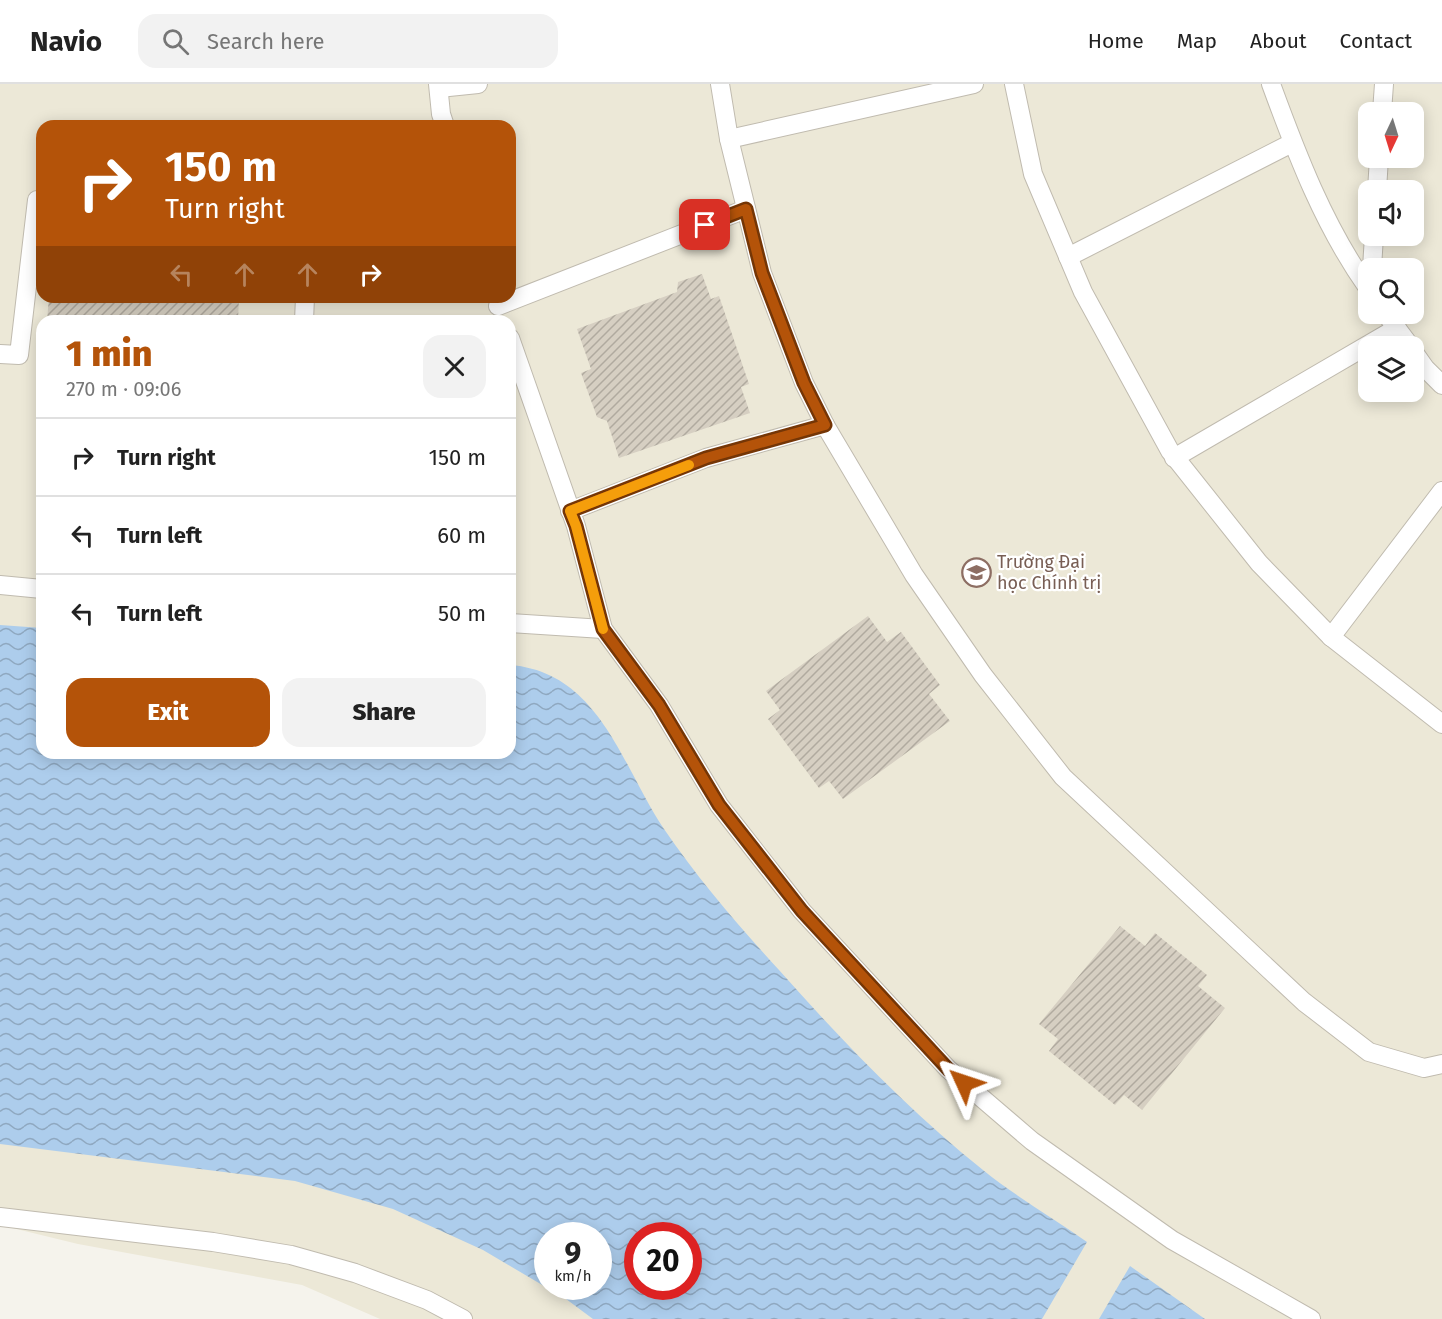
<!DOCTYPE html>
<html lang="en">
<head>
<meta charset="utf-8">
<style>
  body { margin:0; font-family:"Fira Sans",sans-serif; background:#f2f2f2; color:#222; height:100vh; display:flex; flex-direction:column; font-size:22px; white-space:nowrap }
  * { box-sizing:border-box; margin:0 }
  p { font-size:20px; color:#767676 }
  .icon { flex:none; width:33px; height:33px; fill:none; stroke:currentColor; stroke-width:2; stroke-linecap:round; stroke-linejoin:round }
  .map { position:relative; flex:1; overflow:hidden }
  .side { position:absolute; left:36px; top:231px; width:480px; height:444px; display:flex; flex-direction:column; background:#fff; border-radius:18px; box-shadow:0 3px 15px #0003 }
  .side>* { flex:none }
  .guide { position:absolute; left:36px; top:36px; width:480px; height:183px; border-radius:18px; box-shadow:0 3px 15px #0003; background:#b45309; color:#fff; overflow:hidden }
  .needle { width:39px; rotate:184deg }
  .controls { position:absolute; left:1358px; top:18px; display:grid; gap:12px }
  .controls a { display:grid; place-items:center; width:66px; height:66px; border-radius:12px; background:#fff; box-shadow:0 3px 15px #0003; font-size:30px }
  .speed { position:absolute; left:534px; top:1138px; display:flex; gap:12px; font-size:30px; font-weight:700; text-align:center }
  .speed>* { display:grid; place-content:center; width:78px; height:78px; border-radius:50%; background:#fff; box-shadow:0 3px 15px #0003; line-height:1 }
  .speed small { font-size:15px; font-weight:400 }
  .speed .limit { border:9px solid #d22; background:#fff; color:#111 }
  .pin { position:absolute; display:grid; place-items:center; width:51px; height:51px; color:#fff; margin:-26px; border-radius:12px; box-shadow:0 3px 9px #0006 }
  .me { position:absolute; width:66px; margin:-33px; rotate:312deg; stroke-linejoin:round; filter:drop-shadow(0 0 4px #0008) }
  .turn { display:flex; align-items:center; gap:21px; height:126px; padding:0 30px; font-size:27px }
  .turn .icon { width:78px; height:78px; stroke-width:2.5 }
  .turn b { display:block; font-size:42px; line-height:51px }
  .lanes { display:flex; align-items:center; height:57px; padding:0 30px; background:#0003; justify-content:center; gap:30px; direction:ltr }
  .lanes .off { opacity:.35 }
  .round { display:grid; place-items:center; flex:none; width:63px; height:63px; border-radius:18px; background:#f2f2f2 }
  .overview { display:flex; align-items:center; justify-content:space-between; height:102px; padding:0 30px }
  h1 { font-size:36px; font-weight:800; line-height:45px; color:#b45309 }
  .action { display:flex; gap:12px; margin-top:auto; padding:12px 30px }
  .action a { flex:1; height:69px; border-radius:18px; background:#b45309; color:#fff; font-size:24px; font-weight:800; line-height:69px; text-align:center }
  .action a+a { background:#f2f2f2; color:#222 }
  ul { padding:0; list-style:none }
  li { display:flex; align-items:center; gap:18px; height:78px; padding:0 30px; border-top:2px solid #e0e0e0 }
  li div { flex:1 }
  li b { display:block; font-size:22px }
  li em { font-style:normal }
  header { display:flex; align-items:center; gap:36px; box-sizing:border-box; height:84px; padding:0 30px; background:#fff; border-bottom:2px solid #e0e0e0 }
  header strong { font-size:28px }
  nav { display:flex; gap:33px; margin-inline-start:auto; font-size:21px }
  .search { width:420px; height:54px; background:#f2f2f2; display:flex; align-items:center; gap:15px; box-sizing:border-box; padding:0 21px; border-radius:18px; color:#767676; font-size:22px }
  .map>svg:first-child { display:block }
  .education { fill:#ece8d7; fill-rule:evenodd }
  .water { fill:url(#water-waves); fill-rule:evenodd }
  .building { fill:url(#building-hatch) }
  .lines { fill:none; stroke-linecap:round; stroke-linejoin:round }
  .lane-casing { stroke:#c0bbaf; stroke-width:20 }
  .lane { stroke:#fff; stroke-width:18 }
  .route-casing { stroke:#753606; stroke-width:15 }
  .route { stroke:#b45309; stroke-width:10 }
  .slow { stroke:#f59e0b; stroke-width:10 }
  .labels { text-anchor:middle; stroke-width:4.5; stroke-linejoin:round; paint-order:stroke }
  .education-label { font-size:18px; fill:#785e54; stroke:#fff; text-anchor:start }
</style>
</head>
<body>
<header>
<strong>Navio</strong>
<div class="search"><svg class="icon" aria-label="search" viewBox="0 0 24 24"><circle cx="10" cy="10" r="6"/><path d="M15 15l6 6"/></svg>Search here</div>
<nav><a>Home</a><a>Map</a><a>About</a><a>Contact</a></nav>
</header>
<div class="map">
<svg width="1442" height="1235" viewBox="0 0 1442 1235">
  <defs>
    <pattern id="water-waves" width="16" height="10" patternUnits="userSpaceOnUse" patternTransform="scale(1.5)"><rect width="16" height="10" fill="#adcdec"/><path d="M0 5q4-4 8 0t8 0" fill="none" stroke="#8fa8c0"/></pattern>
    <pattern id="building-hatch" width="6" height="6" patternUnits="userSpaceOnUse" patternTransform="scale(1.5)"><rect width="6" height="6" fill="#d6cfc2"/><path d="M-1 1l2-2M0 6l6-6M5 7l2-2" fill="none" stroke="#b0aa9f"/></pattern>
  </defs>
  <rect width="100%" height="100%" fill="#f5f3ec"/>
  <path class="education" d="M 0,0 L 1442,0 L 1442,1235 L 380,1235 L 302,1201 L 78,1160 L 0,1141 ZM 1368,28 L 1413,28 L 1413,74 L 1368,74 ZM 42,42 L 510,42 L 510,213 L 42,213 ZM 1368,106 L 1413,106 L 1413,152 L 1368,152 ZM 1368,184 L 1413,184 L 1413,230 L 1368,230 ZM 42,237 L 510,237 L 510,669 L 42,669 ZM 1368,262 L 1413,262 L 1413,308 L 1368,308 ZM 548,1152 L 598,1152 L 598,1203 L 548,1203 ZM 638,1152 L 688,1152 L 688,1203 L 638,1203 Z"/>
  <g class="water">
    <path d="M 0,541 L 42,544 L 42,669 L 510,669 L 510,581 C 600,588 622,683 664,745 C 698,795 738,841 779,886 C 842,957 908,1026 983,1086 C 1015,1112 1053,1134 1087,1158 L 1042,1235 L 593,1235 L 566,1215 L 483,1166 L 393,1125 L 295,1097 L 0,1060 ZM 548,1152 L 598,1152 L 598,1203 L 548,1203 ZM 638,1152 L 688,1152 L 688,1203 L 638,1203 Z"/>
    <polygon points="1130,1182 1205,1235 1099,1235"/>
  </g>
  <g class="building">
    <polygon points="702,190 711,215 719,212 749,300 741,303 750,329 619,374 607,337 597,333 581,289 591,285 577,245 677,208 678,198"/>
    <polygon points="49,213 239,213 238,237 47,237"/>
    <polygon points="40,329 42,329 42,384 36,383"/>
    <polygon points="868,532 887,558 901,548 940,601 929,610 950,637 843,715 829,697 819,704 768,635 780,626 766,607"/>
    <polygon points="1120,842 1145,862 1155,849 1207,891 1198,902 1225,924 1142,1026 1124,1011 1115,1021 1049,967 1058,955 1039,940"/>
  </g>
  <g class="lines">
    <defs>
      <g id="lane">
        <polyline points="438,0 441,30 445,42"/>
        <polyline points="720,0 729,55 762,189 804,299 825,341 914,491 983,591 1063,693 1304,918 1369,968 1424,984 1442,980"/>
        <polyline points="1014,0 1033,90 1083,208 1170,367 1259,479 1331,553 1442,640"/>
        <path d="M 1271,0 C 1297,71 1324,142 1368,204"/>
        <polyline points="439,4 478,0"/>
        <polyline points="1382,28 1384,0"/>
        <polyline points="729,55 974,0"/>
        <polyline points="1377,106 1379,74"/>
        <polyline points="1068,173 1292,59"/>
        <polyline points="1372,184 1374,152"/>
        <polyline points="498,222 746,125"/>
        <polyline points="1386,230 1410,262"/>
        <polyline points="304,237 305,213"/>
        <polyline points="510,254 576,442 603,545 659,621 719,721 802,827 948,985 1032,1057 1172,1156 1311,1235"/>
        <polyline points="1413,267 1425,284 1442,301"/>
        <polyline points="0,270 19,271 37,116 42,116"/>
        <polyline points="1174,374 1397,244"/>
        <polyline points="570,427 706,374 825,341"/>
        <polyline points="0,501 42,505"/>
        <polyline points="510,539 603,545"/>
        <polyline points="1331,553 1442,407"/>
        <polyline points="0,1133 213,1158 291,1171 355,1189 427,1216 463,1235"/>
      </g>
    </defs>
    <use href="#lane" class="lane-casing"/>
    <use href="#lane" class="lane"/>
  </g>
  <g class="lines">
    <defs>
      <polyline id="route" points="705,141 746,125 762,189 804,299 825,341 706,374 570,427 576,442 603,545 659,621 719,721 802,827 948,985 964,999"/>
    </defs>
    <use href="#route" class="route-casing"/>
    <use href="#route" class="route"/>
    <polyline class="slow" points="603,545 576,442 570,427 689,381"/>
  </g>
  <defs>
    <symbol id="university-ring" viewBox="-11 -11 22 22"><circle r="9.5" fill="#fff" stroke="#8d6e63" stroke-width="1.5"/><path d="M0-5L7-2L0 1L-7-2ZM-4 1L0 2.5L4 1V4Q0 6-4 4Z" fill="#8d6e63"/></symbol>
  </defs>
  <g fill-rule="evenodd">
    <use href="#university-ring" x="960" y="472" width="33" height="33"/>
  </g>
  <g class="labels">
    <g class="education-label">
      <text x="997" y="484">Trường Đại<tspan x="997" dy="21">học Chính trị</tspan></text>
    </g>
  </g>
</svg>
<div class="controls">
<a><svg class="needle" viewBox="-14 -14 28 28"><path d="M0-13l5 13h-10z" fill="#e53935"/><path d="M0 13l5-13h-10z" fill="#767676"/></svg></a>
<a><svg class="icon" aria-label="sound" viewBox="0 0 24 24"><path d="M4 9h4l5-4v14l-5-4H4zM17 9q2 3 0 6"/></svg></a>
<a><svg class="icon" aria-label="search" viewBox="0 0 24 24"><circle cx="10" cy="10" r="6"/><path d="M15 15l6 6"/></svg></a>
<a><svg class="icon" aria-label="layers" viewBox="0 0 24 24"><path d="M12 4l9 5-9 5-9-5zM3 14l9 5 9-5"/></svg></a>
</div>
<div class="speed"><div>9<small>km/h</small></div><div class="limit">20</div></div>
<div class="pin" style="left:705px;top:141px;background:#d93025"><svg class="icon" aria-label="arrive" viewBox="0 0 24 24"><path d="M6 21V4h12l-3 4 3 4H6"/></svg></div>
<svg class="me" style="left:964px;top:999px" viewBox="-20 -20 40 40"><path d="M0-17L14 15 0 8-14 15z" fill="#b45309" stroke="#fff" stroke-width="4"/></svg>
<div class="guide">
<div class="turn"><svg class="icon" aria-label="right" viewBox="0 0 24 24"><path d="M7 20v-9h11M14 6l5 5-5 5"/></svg><div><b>150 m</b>Turn right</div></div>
<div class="lanes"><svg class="icon off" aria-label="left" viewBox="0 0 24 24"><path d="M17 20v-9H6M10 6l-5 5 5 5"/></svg><svg class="icon off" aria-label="ahead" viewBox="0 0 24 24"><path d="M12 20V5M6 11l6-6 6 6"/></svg><svg class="icon off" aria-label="ahead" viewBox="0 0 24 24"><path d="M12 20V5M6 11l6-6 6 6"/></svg><svg class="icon" aria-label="right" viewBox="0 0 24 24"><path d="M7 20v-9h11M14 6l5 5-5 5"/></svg></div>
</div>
<section class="side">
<div class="overview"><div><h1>1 min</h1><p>270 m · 09:06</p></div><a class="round"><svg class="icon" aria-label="close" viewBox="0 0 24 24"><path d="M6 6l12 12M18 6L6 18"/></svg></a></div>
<ul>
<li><svg class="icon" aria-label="right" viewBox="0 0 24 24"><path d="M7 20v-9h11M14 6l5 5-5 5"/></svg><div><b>Turn right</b></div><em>150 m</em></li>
<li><svg class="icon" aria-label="left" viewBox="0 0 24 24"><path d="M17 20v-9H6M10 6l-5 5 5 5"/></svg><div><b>Turn left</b></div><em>60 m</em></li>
<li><svg class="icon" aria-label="left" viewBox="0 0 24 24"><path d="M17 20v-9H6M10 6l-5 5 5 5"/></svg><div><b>Turn left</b></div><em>50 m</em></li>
</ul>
<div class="action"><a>Exit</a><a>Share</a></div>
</section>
</div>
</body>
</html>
